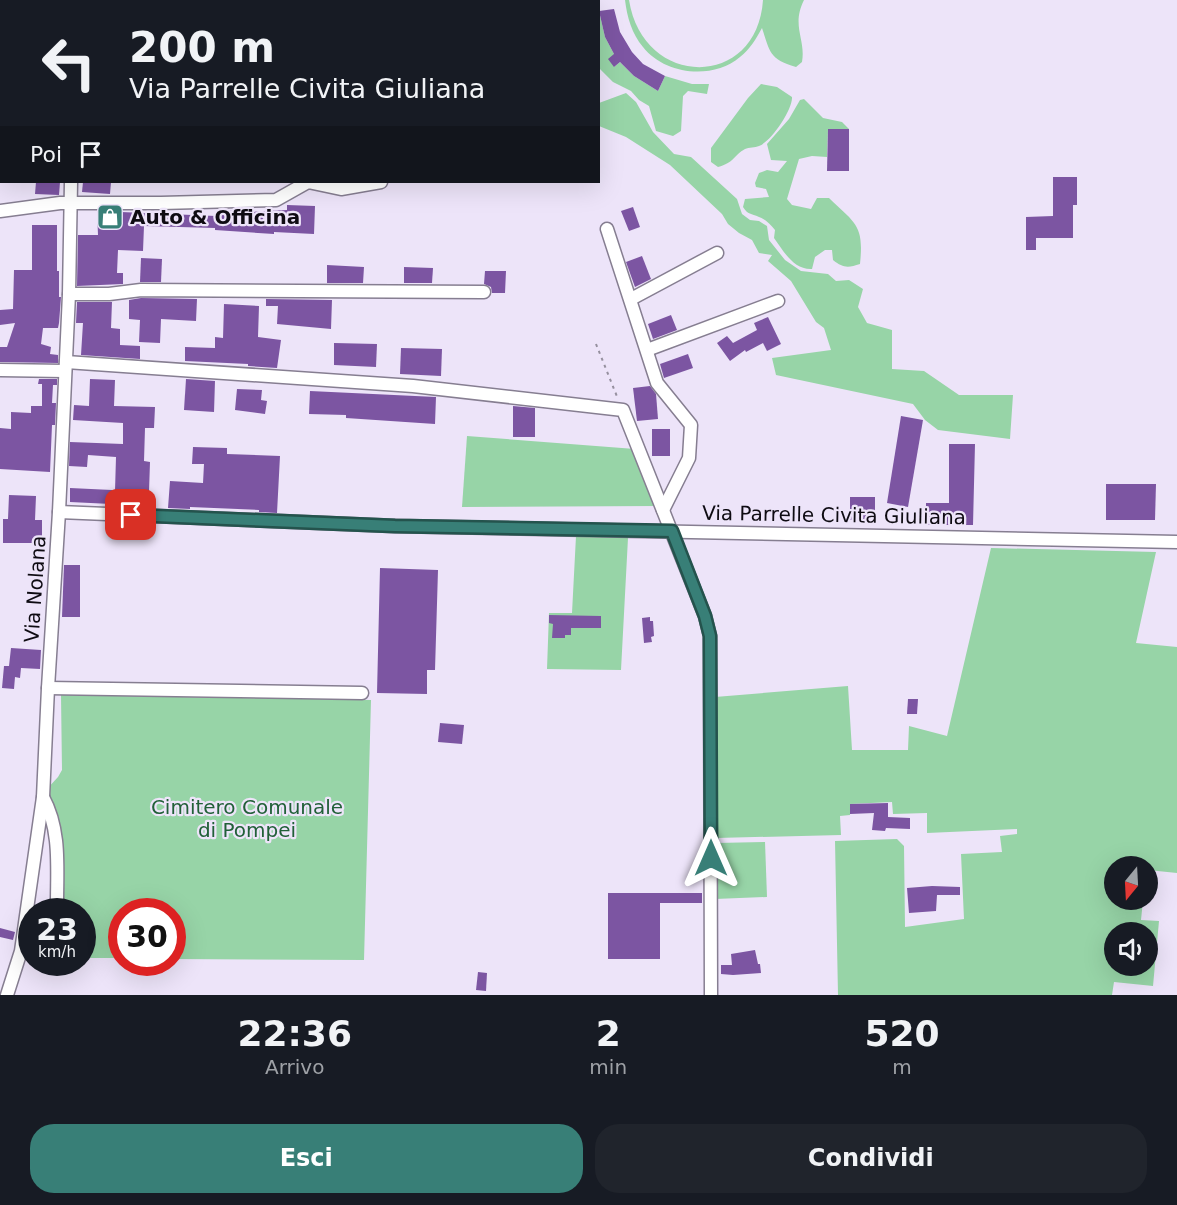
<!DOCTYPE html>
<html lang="it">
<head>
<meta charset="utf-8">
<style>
  body { margin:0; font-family:"DejaVu Sans",sans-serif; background:#20242c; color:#f1f3f6; height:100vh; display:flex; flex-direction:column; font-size:22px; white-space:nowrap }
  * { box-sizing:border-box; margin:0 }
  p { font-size:20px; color:#9ea1a6 }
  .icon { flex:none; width:33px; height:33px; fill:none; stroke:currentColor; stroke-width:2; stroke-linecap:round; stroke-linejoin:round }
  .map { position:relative; height:995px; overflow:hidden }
  .sheet { display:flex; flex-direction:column; background:#171b24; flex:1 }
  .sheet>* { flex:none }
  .top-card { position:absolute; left:0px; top:0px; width:600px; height:183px; box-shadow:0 6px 24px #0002; background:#171b24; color:#f1f3f6; overflow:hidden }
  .needle { width:39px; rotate:198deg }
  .controls { position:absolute; left:1104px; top:856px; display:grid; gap:12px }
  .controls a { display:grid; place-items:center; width:54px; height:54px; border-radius:50%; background:#171b24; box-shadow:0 6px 24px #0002; font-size:30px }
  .speed { position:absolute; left:18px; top:898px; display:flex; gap:12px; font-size:30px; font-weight:700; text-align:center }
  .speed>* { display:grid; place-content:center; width:78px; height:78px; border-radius:50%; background:#171b24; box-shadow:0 6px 24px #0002; line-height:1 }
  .speed small { font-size:15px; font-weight:400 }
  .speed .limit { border:9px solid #d22; background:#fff; color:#111 }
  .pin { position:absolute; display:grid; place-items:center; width:51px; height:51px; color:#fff; margin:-26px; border-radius:12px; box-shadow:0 3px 9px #0006 }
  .me { position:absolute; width:66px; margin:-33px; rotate:0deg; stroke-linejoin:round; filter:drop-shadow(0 0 4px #0008) }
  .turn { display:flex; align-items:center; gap:21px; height:126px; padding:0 30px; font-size:27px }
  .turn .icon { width:78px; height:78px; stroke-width:2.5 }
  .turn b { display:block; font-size:42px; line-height:51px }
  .then { display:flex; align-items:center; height:57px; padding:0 30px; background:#0003; gap:12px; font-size:22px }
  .eta { display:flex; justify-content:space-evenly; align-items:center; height:102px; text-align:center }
  .eta b { font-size:36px; font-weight:700; line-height:42px }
  .primary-button { display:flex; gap:12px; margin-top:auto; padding:12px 30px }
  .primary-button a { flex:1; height:69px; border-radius:24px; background:#387f77; color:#fff; font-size:24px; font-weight:700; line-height:69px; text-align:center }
  .primary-button a+a { background:#20242c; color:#f1f3f6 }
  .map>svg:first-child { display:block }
  .green { fill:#97d4a7; fill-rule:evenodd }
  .building { fill:#7c55a2 }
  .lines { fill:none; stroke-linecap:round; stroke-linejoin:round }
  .minor-casing { stroke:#867e91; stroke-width:15 }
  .path { stroke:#96909f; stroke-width:2; stroke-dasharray:3 4.5; stroke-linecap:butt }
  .minor { stroke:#fff; stroke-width:12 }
  .route-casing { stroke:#24534d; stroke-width:15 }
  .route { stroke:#387f77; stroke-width:10 }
  .labels { text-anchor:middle; stroke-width:4.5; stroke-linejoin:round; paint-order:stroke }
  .poi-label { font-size:20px; font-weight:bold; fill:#0e0b12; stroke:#ede4f9; text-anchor:start }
  .street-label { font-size:20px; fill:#0e0b12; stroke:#ede4f9 }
  .park-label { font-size:20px; fill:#216038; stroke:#ede4f9 }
</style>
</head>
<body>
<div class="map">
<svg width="1177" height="995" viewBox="0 0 1177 995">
  <rect width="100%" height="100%" fill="#ede4f9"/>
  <g class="green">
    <path d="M 625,0 L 629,0 C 643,89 757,90 763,0 L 804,0 C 791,26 806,39 802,62 L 796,67 C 769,59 770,52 762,28 C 756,39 750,49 740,57 C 713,80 665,75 643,47 C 632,34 627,17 625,0 Z"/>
    <polygon points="599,11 605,37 614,54 614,67 620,62 634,76 658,91 665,76 692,84 709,84 707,94 688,91 683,96 681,131 673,136 656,131 649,106 639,100 631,91 613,82 599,68"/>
    <path d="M 761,84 L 777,87 L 792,97 C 793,109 771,142 759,146 C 755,148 749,147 745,149 C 734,155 734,163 718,167 L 711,162 L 711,148 L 748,98 Z"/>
    <polygon points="626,93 636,102 653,132 674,154 691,157 737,199 742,214 750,220 759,221 767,226 769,240 785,260 801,271 828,274 836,281 849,280 863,289 858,307 867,323 892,330 892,369 924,371 959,395 1013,395 1010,439 938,430 925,420 913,404 776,375 772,358 831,350 824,328 816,322 791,281 768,261 772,255 759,253 752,240 739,233 728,224 722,214 670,165 626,137 599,126 599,103"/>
    <path d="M 804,99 L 823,118 L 842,122 L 849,129 L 828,129 L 827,157 L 812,156 L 799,159 L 787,199 L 792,205 L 811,209 L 817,198 L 829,198 C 856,224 864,225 860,264 C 848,268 843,268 833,260 L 832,250 L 825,250 L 815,257 L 812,269 C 794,270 784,252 774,238 L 775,230 C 771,225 765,219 759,217 C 751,213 748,215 743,207 L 745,199 L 769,197 L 766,189 L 756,187 L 755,183 L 759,173 L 767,170 L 778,172 L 787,161 L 771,160 L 767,144 L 789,119 L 800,100 Z"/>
    <polygon points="467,436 635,449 658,506 462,507"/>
    <polygon points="576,536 628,538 621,670 547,669 549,613 572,613"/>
    <path d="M 991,548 L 1156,552 L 1136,643 L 1177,647 L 1177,873 L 1148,870 L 1148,867 L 1114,867 L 1114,900 L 1143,900 L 1141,920 L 1159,921 L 1153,986 L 1114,982 L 1112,995 L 838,995 L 835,841 L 897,839 L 904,846 L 905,927 L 964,919 L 961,854 L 1002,852 L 1000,836 L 1017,834 L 1017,829 L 927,833 L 927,813 L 893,814 L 892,802 L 850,804 L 850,815 L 840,816 L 841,835 L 716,838 L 715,697 L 848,686 L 852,750 L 908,750 L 909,726 L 947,736 ZM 1114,933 L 1148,933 L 1148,966 L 1114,966 Z"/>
    <path d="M 61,695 L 371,700 L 364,960 L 173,959 L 172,912 L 122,912 L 121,958 L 83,958 L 82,912 L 61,912 C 68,870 63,828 46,790 L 58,777 L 62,770 Z"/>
    <polygon points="765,842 767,897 715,899 716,843"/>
  </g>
  <g class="building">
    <polygon points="614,9 620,32 632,52 643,64 665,76 658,91 634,76 620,62 614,67 608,59 614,54 605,37 599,11"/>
    <polygon points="828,129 849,129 849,171 827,171"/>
    <polygon points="1053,177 1077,177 1077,205 1073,205 1073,238 1036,238 1036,250 1026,250 1026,217 1053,216"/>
    <polygon points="36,182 60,182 59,195 35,194"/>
    <polygon points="83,182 111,182 110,194 82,192"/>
    <polygon points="287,205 315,206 314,234 274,232 274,234 215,230 215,228 144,226 143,251 118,250 117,273 123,273 123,284 77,286 78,235 98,235 97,211 216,216 217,210 251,212 287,210"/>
    <polygon points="633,207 640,227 629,231 621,211"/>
    <polygon points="32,225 57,225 57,271 59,271 59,297 61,297 59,323 58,328 43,328 41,344 51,347 50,354 58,355 58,363 0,362 0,347 7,347 15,323 0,325 0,310 13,309 14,270 32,270"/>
    <polygon points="642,256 651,279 635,287 626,262"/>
    <polygon points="141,258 162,259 161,282 140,282"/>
    <polygon points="327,265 364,267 363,283 327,283"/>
    <polygon points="404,267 433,268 432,283 404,283"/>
    <polygon points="485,271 506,271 505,293 492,293 491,287 484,284"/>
    <polygon points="141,298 197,299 196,321 161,319 160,343 139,342 140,320 129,319 129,300"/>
    <polygon points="266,299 332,300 331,329 277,324 278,306 266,306"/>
    <polygon points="77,302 112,302 111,328 120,329 120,345 140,346 140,359 81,355 83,323 76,323"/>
    <polygon points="224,304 259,306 258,337 281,340 277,368 248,366 248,364 185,361 185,347 215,348 215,337 223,338"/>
    <polygon points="671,315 677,330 653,339 648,324"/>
    <polygon points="768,317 781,344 767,351 763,343 746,352 745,350 730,361 717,343 727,336 733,343 757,330 754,323"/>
    <polygon points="334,343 377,344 376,367 334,365"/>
    <polygon points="401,348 442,349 441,376 400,374"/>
    <polygon points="688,354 693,368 664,378 660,364"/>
    <polygon points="39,379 57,379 57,385 53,385 52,403 56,403 55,425 52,425 50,472 0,469 0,428 11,429 11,412 31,413 31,406 42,406 42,384 38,384"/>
    <polygon points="90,379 115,380 114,406 155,407 154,428 145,428 144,461 150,462 149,492 115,491 116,457 88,455 87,467 69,466 70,442 123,444 123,423 73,420 74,405 89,406"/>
    <polygon points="186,379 215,381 214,412 184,410"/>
    <polygon points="650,386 656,394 658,419 637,421 633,388"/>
    <polygon points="237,389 262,390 261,400 267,401 265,414 235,410"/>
    <polygon points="310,391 436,397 435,424 346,418 346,415 309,414"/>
    <polygon points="513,406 535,408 535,437 513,437"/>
    <polygon points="901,416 923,420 908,507 887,503"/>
    <rect x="652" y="429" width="18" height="27"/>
    <polygon points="949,444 975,444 973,525 926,525 926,503 949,503"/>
    <polygon points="193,447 227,448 227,454 280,456 277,513 259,512 259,510 190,507 190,509 168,508 170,481 203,483 204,464 192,464"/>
    <polygon points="1106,484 1156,484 1155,520 1106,520"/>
    <polygon points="70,488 112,490 111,504 70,502"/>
    <polygon points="9,495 36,496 35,520 42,520 42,543 3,543 3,519 8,519"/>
    <rect x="850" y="497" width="25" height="23"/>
    <polygon points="64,565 80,565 80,617 62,617"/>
    <polygon points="380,568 438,570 435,670 427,670 427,694 377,693"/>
    <polygon points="549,615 601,616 601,628 571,628 571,635 565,635 565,638 552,638 553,624 549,623"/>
    <polygon points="650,617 650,621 653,621 654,636 651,637 652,642 644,643 642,618"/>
    <polygon points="11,648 41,650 40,669 21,668 20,678 15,677 14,689 2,688 4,666 9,666"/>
    <polygon points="908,699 918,699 917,714 907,714"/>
    <polygon points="440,723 464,725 462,744 438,742"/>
    <polygon points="888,803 888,817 910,818 910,829 886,828 885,831 872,830 874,813 850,814 850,804"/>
    <polygon points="932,886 960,887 960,895 937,895 936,911 909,913 907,888"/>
    <polygon points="608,893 702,893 702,903 660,903 660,959 608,959"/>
    <polygon points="0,928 15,932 13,940 0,937"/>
    <polygon points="755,950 758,964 760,964 761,973 733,975 721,974 721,965 732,965 731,954"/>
    <polygon points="478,972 487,973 486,991 476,990"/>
  </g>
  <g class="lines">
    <defs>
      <g id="minor">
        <polyline points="74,2 74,0"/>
        <polyline points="0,15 2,15"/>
        <polyline points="0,211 60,203 161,203 276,200 308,182 341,189 381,182"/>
        <polyline points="607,229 657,383 691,425 689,458 663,510"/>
        <polyline points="69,294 109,294 141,290 484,292"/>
        <polyline points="631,299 717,253"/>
        <polyline points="647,350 778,301"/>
        <polyline points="66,362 413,386 623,410 705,616 710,636 711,995"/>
        <polyline points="0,370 65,371"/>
        <polyline points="59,512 395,526 1177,542"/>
        <polyline points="48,688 362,693"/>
        <path d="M 43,797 C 61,830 57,867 57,904 L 55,912"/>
        <polyline points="7,995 21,951 43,797 48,688 59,512 69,294 71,182"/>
      </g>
    </defs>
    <use href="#minor" class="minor-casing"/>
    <polyline class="path" points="596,344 618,399"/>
    <use href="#minor" class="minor"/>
  </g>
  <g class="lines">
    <defs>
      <polyline id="route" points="131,515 395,526 672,531 705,616 710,636 711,858"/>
    </defs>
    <use href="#route" class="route-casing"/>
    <use href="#route" class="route"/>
  </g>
  <defs>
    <symbol id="shop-square" viewBox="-11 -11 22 22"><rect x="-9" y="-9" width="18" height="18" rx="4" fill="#387f77" stroke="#ede4f9"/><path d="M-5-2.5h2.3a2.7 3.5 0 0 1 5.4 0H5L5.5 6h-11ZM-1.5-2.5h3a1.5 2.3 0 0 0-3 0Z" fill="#fff"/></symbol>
  </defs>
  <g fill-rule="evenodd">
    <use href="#shop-square" x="95" y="202" width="30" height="30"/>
  </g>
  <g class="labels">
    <g class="poi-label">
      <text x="130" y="224">Auto &amp; Officina</text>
    </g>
    <g class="street-label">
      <text transform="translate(834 515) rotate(1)" y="7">Via Parrelle Civita Giuliana</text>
      <text transform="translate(35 589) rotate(-86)" y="7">Via Nolana</text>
    </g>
    <g class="park-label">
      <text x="247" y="814">Cimitero Comunale<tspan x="247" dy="23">di Pompei</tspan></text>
    </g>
  </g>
</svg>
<div class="controls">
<a><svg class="needle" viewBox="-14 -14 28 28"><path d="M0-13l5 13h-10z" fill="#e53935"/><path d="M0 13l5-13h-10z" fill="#9ea1a6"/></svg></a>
<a><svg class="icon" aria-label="sound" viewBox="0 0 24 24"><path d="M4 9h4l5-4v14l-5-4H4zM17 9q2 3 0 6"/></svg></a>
</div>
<div class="speed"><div>23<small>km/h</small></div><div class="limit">30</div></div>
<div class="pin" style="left:131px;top:515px;background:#d93025"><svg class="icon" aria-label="arrive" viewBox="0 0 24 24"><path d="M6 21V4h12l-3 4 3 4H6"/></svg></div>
<svg class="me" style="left:711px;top:858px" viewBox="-20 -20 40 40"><path d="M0-17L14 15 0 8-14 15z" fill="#387f77" stroke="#fff" stroke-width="4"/></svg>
<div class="top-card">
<div class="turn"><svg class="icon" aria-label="left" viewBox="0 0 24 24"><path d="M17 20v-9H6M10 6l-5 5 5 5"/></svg><div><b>200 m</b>Via Parrelle Civita Giuliana</div></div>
<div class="then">Poi<svg class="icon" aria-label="arrive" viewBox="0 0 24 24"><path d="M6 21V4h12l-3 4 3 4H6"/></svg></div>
</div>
</div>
<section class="sheet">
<div class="eta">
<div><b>22:36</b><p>Arrivo</p></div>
<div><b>2</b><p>min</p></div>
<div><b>520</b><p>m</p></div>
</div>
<div class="primary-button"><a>Esci</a><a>Condividi</a></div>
</section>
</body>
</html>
